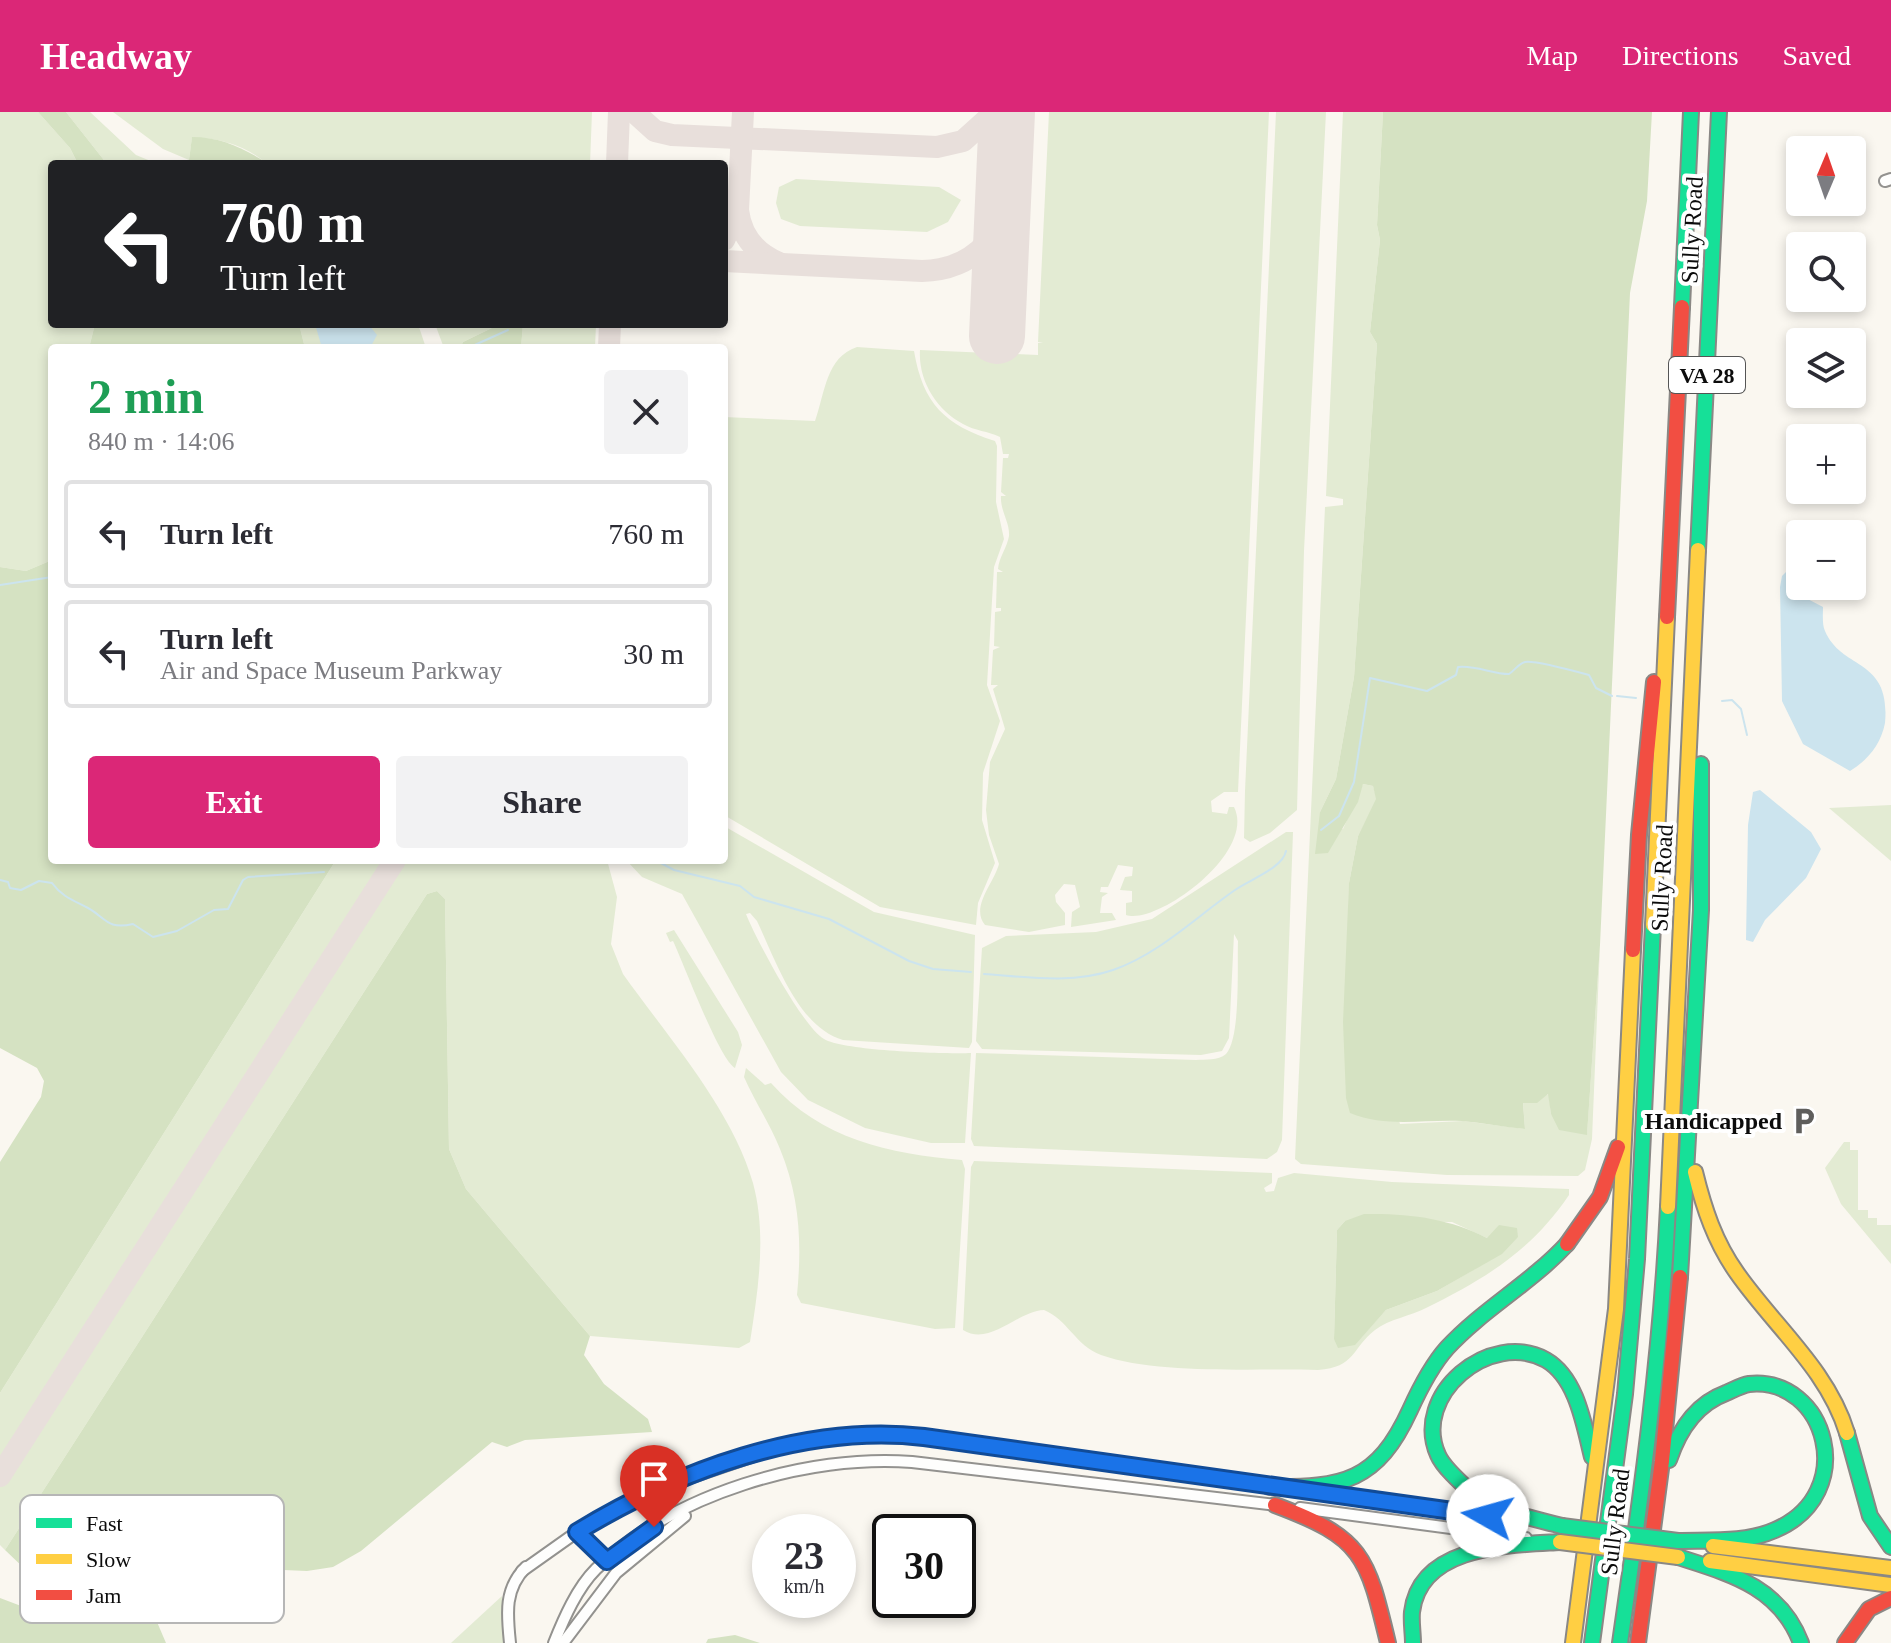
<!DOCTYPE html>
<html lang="en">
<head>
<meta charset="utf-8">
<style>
  body { margin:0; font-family:Georgia,serif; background:#f2f2f3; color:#2b2b33; height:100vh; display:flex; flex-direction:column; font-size:30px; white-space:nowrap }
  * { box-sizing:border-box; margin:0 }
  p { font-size:26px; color:#7c7c81 }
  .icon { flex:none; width:44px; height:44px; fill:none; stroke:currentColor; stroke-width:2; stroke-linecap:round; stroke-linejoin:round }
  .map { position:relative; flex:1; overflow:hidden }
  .panel { position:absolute; left:48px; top:232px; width:680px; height:520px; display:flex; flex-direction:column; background:#fff; border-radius:8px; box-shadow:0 4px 12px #0003 }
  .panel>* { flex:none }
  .guide { position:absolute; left:48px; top:48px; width:680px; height:168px; border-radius:8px; box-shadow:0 4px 12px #0003; background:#202124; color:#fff; overflow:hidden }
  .needle { width:52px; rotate:2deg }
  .buttons { position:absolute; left:1786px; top:24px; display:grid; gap:16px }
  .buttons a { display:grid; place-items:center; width:80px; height:80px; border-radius:8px; background:#fff; box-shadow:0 4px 12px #0003; font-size:40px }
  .speed { position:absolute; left:752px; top:1402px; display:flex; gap:16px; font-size:40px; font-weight:700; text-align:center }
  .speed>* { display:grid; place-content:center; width:104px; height:104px; border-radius:50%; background:#fff; box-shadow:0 4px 12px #0003; line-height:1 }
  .speed small { font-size:20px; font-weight:400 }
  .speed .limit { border:4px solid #111; border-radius:12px; background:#fff; color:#111 }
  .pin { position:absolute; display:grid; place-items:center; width:68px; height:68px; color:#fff; margin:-82px -34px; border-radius:50% 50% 50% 0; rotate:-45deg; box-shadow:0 0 8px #0007 }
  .pin .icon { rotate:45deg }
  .me { position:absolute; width:88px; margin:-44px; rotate:277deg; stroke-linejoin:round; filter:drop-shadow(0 0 6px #0008) }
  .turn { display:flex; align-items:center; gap:28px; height:168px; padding:0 40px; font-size:36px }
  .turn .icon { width:104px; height:104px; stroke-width:2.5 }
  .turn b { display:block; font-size:56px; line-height:68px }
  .round { display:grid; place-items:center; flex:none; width:84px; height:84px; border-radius:8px; background:#f2f2f3 }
  .head { display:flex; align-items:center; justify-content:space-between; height:136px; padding:0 40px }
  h1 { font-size:48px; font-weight:700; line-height:60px; color:#1e9e55 }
  .action { display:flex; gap:16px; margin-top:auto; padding:16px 40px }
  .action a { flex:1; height:92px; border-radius:8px; background:#db2777; color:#fff; font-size:32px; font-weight:700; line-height:92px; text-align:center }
  .action a+a { background:#f2f2f3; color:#2b2b33 }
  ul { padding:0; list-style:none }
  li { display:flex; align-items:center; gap:24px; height:108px; margin:0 16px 12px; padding:0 24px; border:4px solid #e1e1e2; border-radius:8px }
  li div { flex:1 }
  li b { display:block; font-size:30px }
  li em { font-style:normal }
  header { display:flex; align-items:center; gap:48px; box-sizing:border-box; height:112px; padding:0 40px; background:#db2777; color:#fff }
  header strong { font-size:38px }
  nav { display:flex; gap:44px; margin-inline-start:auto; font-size:28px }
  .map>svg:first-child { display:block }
  .green { fill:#e3ebd3; fill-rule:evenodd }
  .forest { fill:#d5e2c2 }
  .water { fill:#cce4ee }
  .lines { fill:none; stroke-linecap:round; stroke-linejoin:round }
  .stream { stroke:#cce4ee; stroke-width:2 }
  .taxiway { stroke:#e8dfdb; stroke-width:22 }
  .runway { stroke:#e8dfdb; stroke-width:56 }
  .street-casing { stroke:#93928f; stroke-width:14 }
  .fast-casing { stroke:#8a8885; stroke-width:18 }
  .slow-casing { stroke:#8a8885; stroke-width:18 }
  .jam-casing { stroke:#8a8885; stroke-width:18 }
  .street { stroke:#fefefd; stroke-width:10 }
  .fast { stroke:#16e098; stroke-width:14 }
  .slow { stroke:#ffcf43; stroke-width:14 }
  .jam { stroke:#f24e42; stroke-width:14 }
  .fast-bridge-casing { stroke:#8a8885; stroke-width:18; stroke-linecap:butt }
  .slow-bridge-casing { stroke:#8a8885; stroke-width:18; stroke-linecap:butt }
  .fast-bridge { stroke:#16e098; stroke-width:14 }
  .slow-bridge { stroke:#ffcf43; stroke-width:14 }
  .route-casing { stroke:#114b97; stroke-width:20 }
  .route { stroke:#1a73e8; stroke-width:14 }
  .labels { text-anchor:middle; stroke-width:8; stroke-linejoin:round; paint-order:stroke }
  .shield { fill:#fff; stroke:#555; stroke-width:2 }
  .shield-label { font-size:22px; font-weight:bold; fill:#0c0c0c }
  .street-label { font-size:24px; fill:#0c0c0c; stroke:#fff }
  .poi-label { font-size:24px; font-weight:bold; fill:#0c0c0c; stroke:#fff; text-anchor:end }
  .key { fill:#fff; stroke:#b6b6b6; stroke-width:2 }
  .key-label { font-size:22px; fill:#0c0c0c }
</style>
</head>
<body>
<header>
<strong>Headway</strong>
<nav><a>Map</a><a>Directions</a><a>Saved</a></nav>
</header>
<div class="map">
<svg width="1891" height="1531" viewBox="0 0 1891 1531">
  <rect width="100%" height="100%" fill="#faf7f0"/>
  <g class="green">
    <polygon points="0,0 38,0 70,36 78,52 52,52 52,212 95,212 89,236 52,236 52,448 26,459 0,455"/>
    <polygon points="66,0 90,0 136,43 158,52 107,52"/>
    <path d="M 113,0 L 592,0 L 590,52 L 267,52 C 247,34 219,25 192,26 L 189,48 L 163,37 Z"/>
    <path d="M 1049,0 L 1269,0 L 1238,680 L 1224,680 L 1211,689 L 1212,700 L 1227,702 L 1229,695 L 1234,695 C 1257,741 1156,814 1126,803 L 1126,791 L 1132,790 L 1132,779 L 1120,778 L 1125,765 L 1132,764 L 1133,755 L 1118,753 L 1108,775 L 1101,775 L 1100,780 L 1108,781 L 1102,785 L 1100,801 L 1112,801 L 1116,808 L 1071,815 L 1072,800 L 1080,795 L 1075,773 L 1064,772 L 1055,783 L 1056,790 L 1065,801 L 1065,813 L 1029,820 L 985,813 C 970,795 994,771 999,752 L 989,723 L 986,698 L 990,650 L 1005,617 L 993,577 L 998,573 L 991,573 L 993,538 L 1000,535 L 994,534 L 995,500 L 1001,499 L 1001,496 L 996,496 L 997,460 L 1003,460 L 998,457 C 999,445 1007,436 1009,424 C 1010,410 1000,399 1001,384 L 1006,384 L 1001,380 L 1003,346 L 1008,346 L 1009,342 L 1003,342 L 1000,325 C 988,319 975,319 963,312 C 937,298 918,269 920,238 L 1038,243 L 1038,231 L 1043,231 L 1038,230 Z"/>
    <polygon points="1276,0 1326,0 1304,439 1297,698 1270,721 1250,730 1244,726 1245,679"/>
    <polygon points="1343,0 1383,0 1377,113 1380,128 1370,220 1377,232 1354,565 1336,667 1320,700 1343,717 1363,672 1373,674 1377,687 1358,724 1349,771 1348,835 1400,1012 1463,1009 1525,1017 1523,990 1549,982 1551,1002 1587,1022 1600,833 1592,1027 1585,1058 1578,1064 1447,1063 1301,1052 1295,1047 1325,395 1343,393 1343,387 1326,384"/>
    <polygon points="796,67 939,75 961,88 948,110 927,120 800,114 781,107 776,91 779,75"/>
    <polygon points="299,212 418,212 426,236 305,236"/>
    <polygon points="435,212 454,212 456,216 500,212 463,230 460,236 444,236"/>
    <polygon points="523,212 596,212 595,236 521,236"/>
    <path d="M 857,235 L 914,239 C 923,292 945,313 995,329 L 997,334 L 996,390 L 1004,427 L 994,455 L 987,573 L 1000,609 L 983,661 L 982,708 L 995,751 L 978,791 L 976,813 L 880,795 L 724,703 L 724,305 L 815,309 C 825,281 826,245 857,235 Z"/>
    <polygon points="1891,693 1891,749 1829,696"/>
    <path d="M 724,714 L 874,800 L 975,823 L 972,930 L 969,936 L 843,928 C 798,915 776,849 757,809 L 750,801 L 746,802 C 756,827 802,914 824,927 C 844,939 945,942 971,941 L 965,1031 L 931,1031 L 865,1016 L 808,988 L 781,960 L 682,782 L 642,765 L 626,748 L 724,748 Z"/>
    <path d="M 1286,720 L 1293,720 L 1282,1028 L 1277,1040 L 1267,1047 L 974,1034 L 971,1027 L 976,941 L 1196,948 C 1205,947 1218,949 1226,942 C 1241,926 1237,853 1238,829 L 1234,822 L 1229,926 L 1222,939 L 1201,943 L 982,937 L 976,929 L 982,836 L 1006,824 L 1096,820 L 1152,807 Z"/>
    <path d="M 336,748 L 607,748 L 617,785 L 611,832 L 623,862 C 667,924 732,997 753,1071 C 767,1123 758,1178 750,1230 L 739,1236 L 590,1224 L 466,1077 L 449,1037 L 445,787 L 437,779 L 427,782 L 5,1438 L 0,1433 L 0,1281 Z"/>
    <path d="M 674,818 L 738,920 L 742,933 L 735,956 C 719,947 684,852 673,829 L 670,830 L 666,821 Z"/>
    <path d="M 746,956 L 765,973 L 771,971 C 821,1027 889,1042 962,1048 L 965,1057 L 955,1216 L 935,1217 L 801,1191 L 797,1183 C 802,1132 800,1085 780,1037 C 770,1012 755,990 744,965 Z"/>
    <polygon points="1844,1030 1850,1030 1850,1038 1858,1038 1858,1098 1868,1098 1868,1106 1877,1106 1877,1113 1891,1113 1891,1152 1841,1092 1825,1056"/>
    <path d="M 974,1049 L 1272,1061 L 1272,1071 L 1264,1076 L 1266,1080 L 1274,1079 L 1278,1066 L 1294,1061 L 1392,1070 L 1569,1077 L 1569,1083 C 1532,1138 1485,1167 1426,1196 C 1411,1204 1389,1207 1375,1218 C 1351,1237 1356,1255 1318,1258 C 1256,1256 1157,1263 1101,1243 C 1076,1234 1067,1207 1044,1198 C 1017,1199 990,1235 963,1218 L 971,1055 ZM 1345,1109 L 1452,1110 L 1487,1126 L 1493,1124 L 1475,1157 L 1437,1179 L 1386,1198 L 1354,1233 L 1334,1227 L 1337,1118 Z"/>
    <polygon points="502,1484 506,1531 451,1531"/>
  </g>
  <g class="forest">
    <polygon points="38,0 66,0 107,52 78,52 70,36"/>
    <path d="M 1383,0 L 1652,0 L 1647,89 L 1630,181 L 1600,833 L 1587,1023 L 1559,1018 L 1551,1002 L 1548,982 L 1537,991 L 1523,991 L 1525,1017 C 1504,1015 1483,1011 1462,1009 C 1423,1007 1387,1016 1350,1001 L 1346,986 L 1343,910 L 1349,771 L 1358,724 L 1376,687 L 1373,674 L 1363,672 L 1358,690 L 1328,741 L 1315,742 L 1320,700 L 1336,667 L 1354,565 L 1377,232 L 1370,220 L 1380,128 L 1377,113 Z"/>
    <path d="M 192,25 C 221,25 243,36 267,51 L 196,52 L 189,48 Z"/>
    <polygon points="95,212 299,212 305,236 89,236"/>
    <polygon points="500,212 523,212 521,236 460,236 463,230"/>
    <polygon points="52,448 52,748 336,748 0,1281 0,1050 41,985 44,969 37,956 0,936 0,455 26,459"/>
    <polygon points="437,779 445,787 449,1037 466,1077 590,1224 584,1243 604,1272 648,1307 652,1320 525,1328 507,1335 492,1330 361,1439 333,1455 307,1459 62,1449 27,1459 5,1438 427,782"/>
    <path d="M 1364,1102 C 1407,1101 1449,1106 1487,1126 L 1499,1113 L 1517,1116 L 1518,1125 L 1502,1142 L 1437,1179 L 1386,1198 L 1355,1233 L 1338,1236 L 1334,1227 L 1337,1118 L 1345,1109 Z"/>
    <polygon points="71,1465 157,1510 166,1531 0,1531 0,1486 37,1500 55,1470"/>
    <polygon points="735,1523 760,1531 706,1531 708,1527"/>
  </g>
  <g class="water">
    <polygon points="315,212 368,212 377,223 370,236 322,236"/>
    <path d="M 1790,456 L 1800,483 L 1823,495 C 1823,502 1822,513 1825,519 C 1842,559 1891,545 1885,611 C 1881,632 1868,648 1850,659 L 1803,632 L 1782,589 L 1780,475 L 1782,464 Z"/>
    <polygon points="1760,678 1811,720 1821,737 1806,766 1765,808 1753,830 1746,828 1748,713 1753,680"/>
  </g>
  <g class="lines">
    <g class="stream">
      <polyline points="468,236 508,218"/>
      <polyline points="0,473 52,465"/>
      <polyline points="1617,584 1636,586"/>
      <polyline points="1722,589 1732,588 1741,597 1747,623"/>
      <path d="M 1321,718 L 1339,704 L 1354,670 L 1370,566 L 1427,579 L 1456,563 L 1458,555 C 1476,553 1492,562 1509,562 C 1515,558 1518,552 1525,550 C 1534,548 1578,560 1589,563 L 1596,576 L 1612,584"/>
      <polyline points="475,748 481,748"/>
      <polyline points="504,748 510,748"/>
      <polyline points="563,748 569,748"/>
      <polyline points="571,748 594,748"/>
      <polyline points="595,748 602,749"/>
      <polyline points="631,751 657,749 674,758 740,774 754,785 829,807 909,849 933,857 971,860"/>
      <path d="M 0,768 L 8,770 L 10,776 L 21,778 L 39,769 L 52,771 C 62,785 75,789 88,796 C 106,806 107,818 133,812 L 153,825 L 177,819 L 214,798 L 228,797 L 243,768 L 248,765 L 324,760"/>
      <path d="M 984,862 C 1026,865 1073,872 1113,858 C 1159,842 1196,805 1235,778 C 1249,768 1283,756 1286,739"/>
    </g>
    <g class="taxiway">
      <polyline points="634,0 655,19 672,23 937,35 963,29 995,0"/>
      <polyline points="617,52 619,0"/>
      <path d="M 738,98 C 741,124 755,141 779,151"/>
      <polyline points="724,128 738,98 743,0"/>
      <path d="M 724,149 L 922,159 C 960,158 986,141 1002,106"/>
      <polyline points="609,236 610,212"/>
      <polyline points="0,1364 395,748"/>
    </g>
    <polyline class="runway" points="997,224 1007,0"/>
    <defs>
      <g id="street">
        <polyline points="1885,69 1891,67"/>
        <polyline points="1312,1381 1515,1407"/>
        <polyline points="1300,1396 1526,1426"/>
        <polyline points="577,1420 607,1449"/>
        <polyline points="522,1459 577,1420 654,1378 789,1332 832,1324 924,1325 1273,1376"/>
        <path d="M 510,1531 C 507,1502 504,1477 526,1455"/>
        <path d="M 554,1531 C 564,1506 577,1476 596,1457 C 673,1382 807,1342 912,1350 L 1276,1393"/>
        <polyline points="563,1531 616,1461 685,1404"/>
      </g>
      <g id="fast">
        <polyline points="1682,195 1691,0"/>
        <polyline points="1698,438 1719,0"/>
        <polyline points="1680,1165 1701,798 1701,652"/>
        <polyline points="1847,1321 1870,1404 1891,1435"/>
        <path d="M 1669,1348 C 1679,1318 1696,1292 1726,1281 C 1733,1278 1742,1273 1749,1272 C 1827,1264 1860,1382 1775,1418 C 1746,1431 1709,1428 1678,1429"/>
        <path d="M 1269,1375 C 1343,1376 1377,1370 1410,1298 C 1420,1276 1431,1254 1447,1236 C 1483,1197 1531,1171 1567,1132"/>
        <path d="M 1562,1414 C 1533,1406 1495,1400 1471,1380 C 1461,1371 1443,1355 1438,1343 C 1411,1283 1490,1217 1546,1248 C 1577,1266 1584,1313 1592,1345"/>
        <path d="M 1678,1445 C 1731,1462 1780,1475 1801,1531"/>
        <path d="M 1413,1531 C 1413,1521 1411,1510 1412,1500 C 1420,1433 1509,1433 1560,1430"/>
        <polyline points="1592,1531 1625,1282 1637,1147 1653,813"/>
        <path d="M 1620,1531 C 1641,1386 1661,1241 1668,1095"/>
      </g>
      <g id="slow">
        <polyline points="1653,813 1667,505"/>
        <path d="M 1695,1060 C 1704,1097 1715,1130 1737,1161 C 1774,1214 1828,1258 1847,1321"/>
        <polyline points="1668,1095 1698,438"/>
        <polyline points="1713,1434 1891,1456"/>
        <polyline points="1710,1449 1891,1473"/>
        <polyline points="1573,1531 1616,1197 1633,838"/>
      </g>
      <g id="jam">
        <polyline points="1667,505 1682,195"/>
        <polyline points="1633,838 1639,723 1654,570"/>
        <polyline points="1567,1132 1600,1085 1618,1035"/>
        <path d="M 1275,1393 C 1363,1426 1367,1443 1388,1531"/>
        <polyline points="1638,1531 1662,1349 1680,1165"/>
        <polyline points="1845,1531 1869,1497 1891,1486"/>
      </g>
    </defs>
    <use href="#street" class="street-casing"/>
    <use href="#fast" class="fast-casing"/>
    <use href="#slow" class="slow-casing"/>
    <use href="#jam" class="jam-casing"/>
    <use href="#street" class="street"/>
    <use href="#fast" class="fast"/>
    <use href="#slow" class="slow"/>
    <use href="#jam" class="jam"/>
    <defs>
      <polyline id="fast-bridge" points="1562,1414 1678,1429"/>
      <polyline id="slow-bridge" points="1560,1430 1678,1445"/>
    </defs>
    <use href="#fast-bridge" class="fast-bridge-casing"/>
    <use href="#slow-bridge" class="slow-bridge-casing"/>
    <use href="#fast-bridge" class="fast-bridge"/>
    <use href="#slow-bridge" class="slow-bridge"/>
  </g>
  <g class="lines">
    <defs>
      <path id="route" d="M 654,1415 L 607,1449 L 577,1420 C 677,1359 805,1311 924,1325 L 1488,1404"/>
    </defs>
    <use href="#route" class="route-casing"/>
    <use href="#route" class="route"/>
  </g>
  <defs>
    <symbol id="parking-bare" viewBox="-9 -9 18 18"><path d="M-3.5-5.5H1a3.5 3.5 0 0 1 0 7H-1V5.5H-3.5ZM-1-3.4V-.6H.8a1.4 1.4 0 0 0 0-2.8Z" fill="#5f5e5c" stroke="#fff" stroke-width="2.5" paint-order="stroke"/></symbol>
  </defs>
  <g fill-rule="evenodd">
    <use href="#parking-bare" x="1784" y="989" width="40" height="40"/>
  </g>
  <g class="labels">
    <rect class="shield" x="1669" y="245" width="76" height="36" rx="6"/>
    <g class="shield-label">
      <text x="1707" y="271">VA 28</text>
    </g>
    <g class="street-label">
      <text transform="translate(1692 118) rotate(-87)" y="8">Sully Road</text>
      <text transform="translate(1662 766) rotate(-87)" y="8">Sully Road</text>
      <text transform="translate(1615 1410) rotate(-83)" y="8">Sully Road</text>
    </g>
    <g class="poi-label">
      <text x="1782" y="1017">Handicapped</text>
    </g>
  </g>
  <rect x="20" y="1383" width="264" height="128" rx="12" class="key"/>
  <rect x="36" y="1406" width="36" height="10" fill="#16e098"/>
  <rect x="36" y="1442" width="36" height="10" fill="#ffcf43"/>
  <rect x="36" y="1478" width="36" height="10" fill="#f24e42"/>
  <g class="key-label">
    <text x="86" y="1419">Fast</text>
    <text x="86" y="1455">Slow</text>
    <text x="86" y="1491">Jam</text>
  </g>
</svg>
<div class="buttons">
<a><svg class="needle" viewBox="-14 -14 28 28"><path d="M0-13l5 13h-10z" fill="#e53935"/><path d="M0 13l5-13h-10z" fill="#7c7c81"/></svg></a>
<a><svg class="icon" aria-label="search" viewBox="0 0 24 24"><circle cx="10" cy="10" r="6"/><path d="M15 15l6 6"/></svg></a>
<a><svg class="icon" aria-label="layers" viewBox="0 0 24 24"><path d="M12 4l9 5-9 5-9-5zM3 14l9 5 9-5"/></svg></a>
<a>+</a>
<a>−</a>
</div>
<div class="speed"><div>23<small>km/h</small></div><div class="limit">30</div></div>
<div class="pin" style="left:654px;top:1415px;background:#d93025"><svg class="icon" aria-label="arrive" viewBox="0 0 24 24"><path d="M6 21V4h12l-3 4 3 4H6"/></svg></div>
<svg class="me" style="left:1488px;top:1404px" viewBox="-20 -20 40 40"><circle r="19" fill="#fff"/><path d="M0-13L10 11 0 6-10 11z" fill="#1a73e8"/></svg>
<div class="guide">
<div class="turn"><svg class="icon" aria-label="left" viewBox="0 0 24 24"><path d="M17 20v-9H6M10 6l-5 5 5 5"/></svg><div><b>760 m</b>Turn left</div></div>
</div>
<section class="panel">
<div class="head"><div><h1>2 min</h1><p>840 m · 14:06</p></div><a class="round"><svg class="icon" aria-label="close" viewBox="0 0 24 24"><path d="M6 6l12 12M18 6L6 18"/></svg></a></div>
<ul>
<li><svg class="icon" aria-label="left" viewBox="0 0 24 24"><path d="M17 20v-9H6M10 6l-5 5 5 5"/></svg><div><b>Turn left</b></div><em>760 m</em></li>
<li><svg class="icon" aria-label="left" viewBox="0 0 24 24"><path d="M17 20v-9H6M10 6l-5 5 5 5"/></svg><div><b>Turn left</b><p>Air and Space Museum Parkway</p></div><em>30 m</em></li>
</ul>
<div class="action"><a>Exit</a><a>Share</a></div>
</section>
</div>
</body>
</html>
